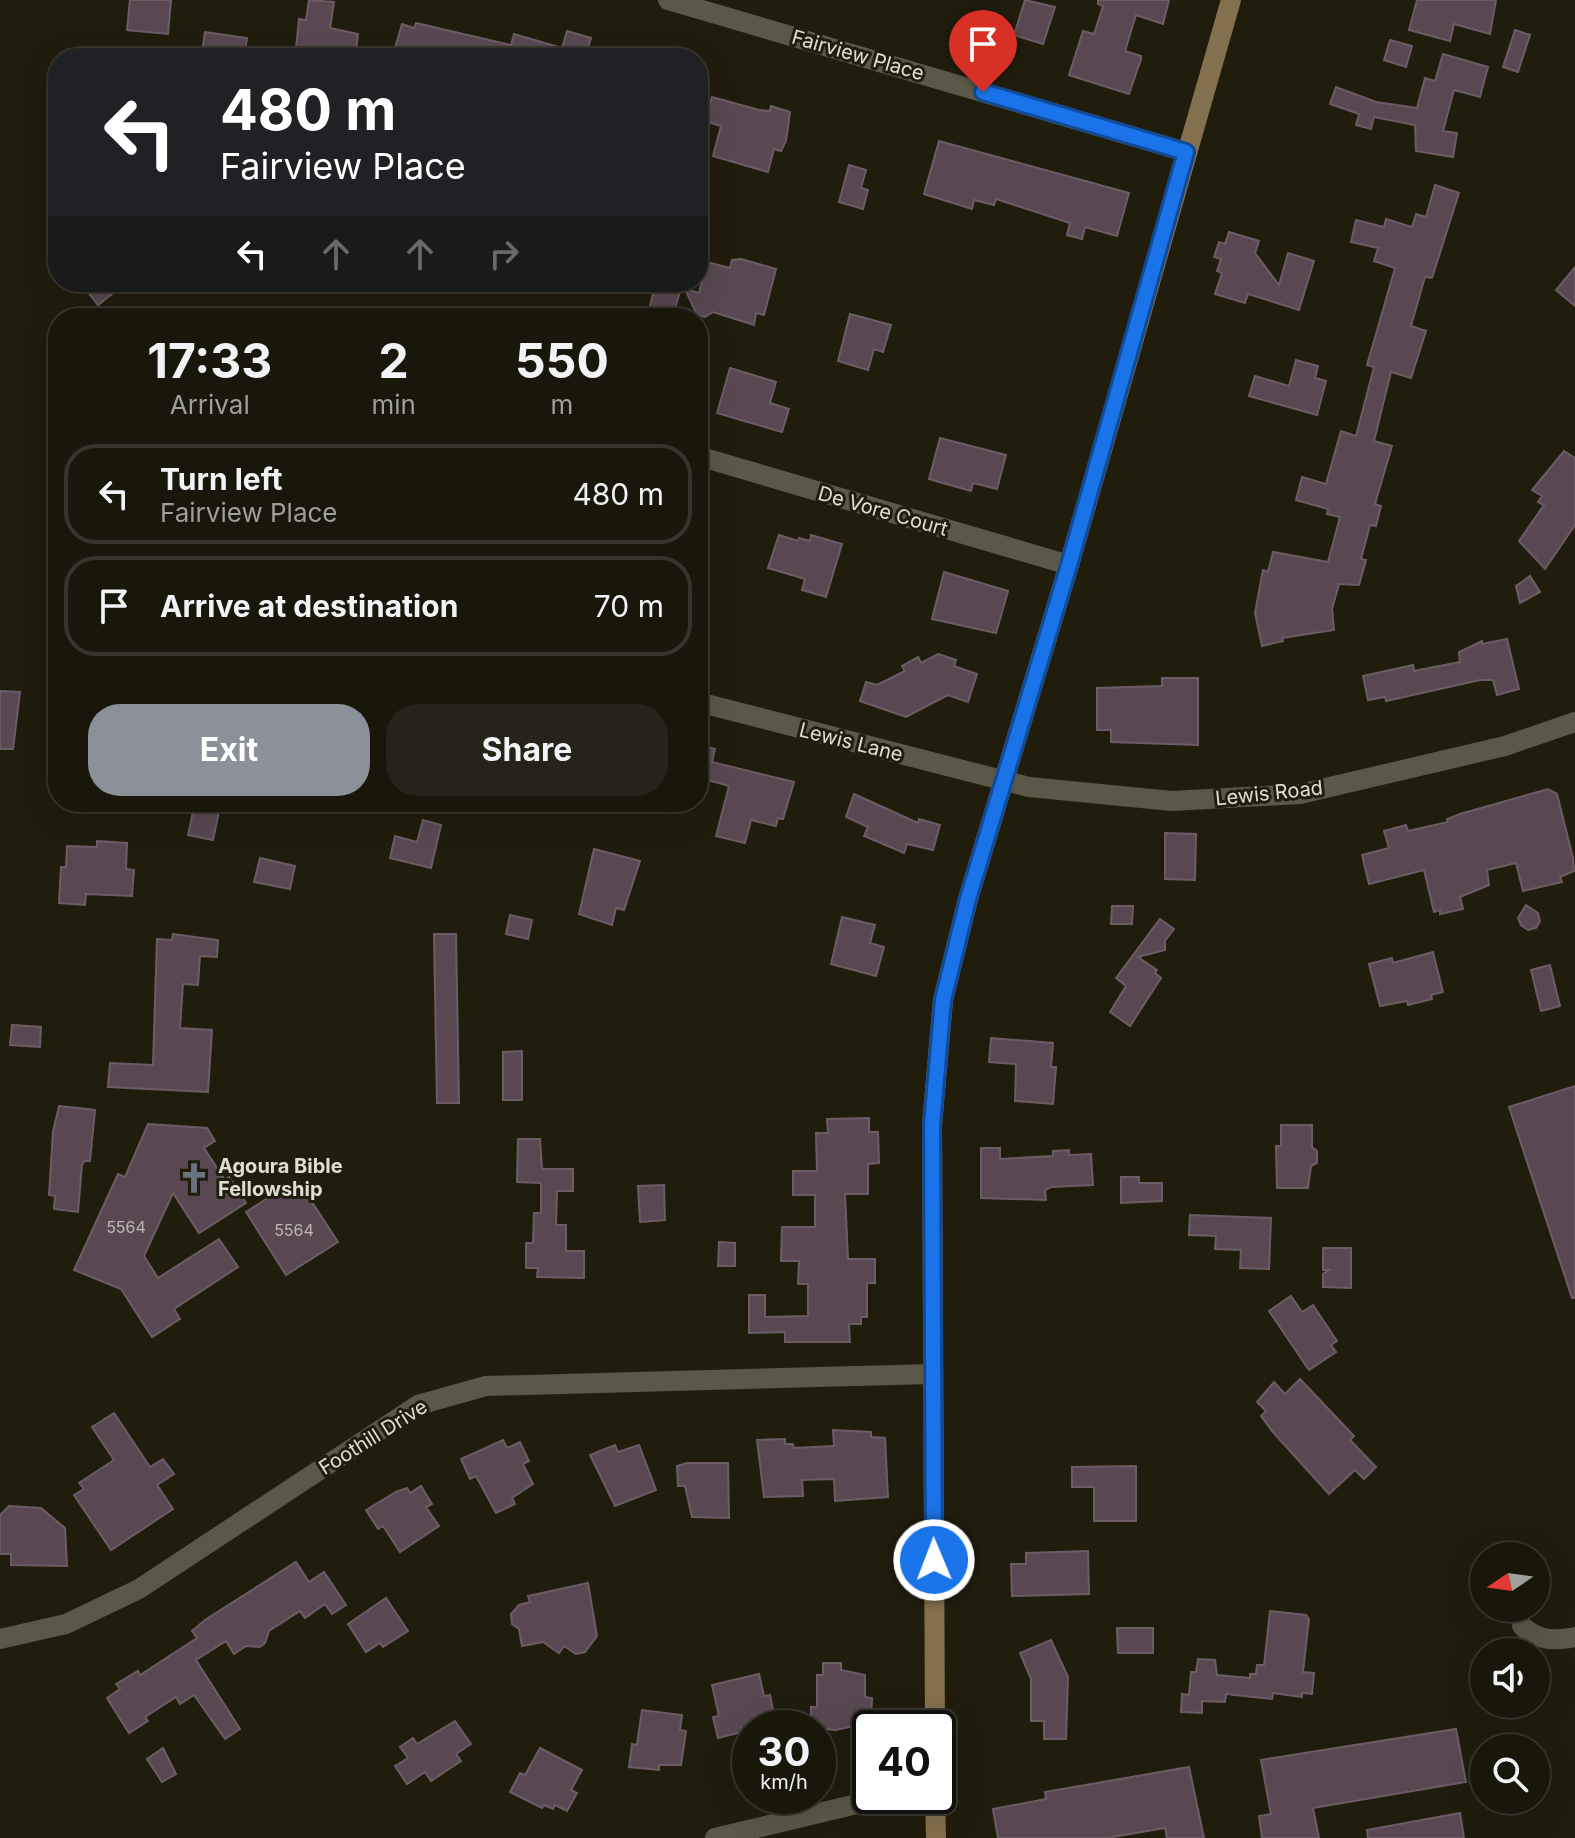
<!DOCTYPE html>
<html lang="en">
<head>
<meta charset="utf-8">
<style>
  body { margin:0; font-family:Inter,sans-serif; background:#262318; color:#f1f3f6; height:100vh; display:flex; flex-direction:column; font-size:30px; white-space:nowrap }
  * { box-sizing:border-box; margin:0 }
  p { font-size:26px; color:#9f9f9c }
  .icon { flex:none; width:44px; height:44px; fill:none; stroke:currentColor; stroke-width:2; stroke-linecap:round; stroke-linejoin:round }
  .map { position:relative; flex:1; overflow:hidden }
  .details { position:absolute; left:48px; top:308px; width:660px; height:504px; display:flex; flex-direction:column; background:#19160a; border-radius:32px; box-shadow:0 8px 32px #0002,0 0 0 2px #37352b }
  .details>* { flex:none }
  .top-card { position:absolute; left:48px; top:48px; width:660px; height:244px; border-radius:32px; box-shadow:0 8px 32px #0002,0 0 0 2px #37352b; background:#202124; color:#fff; overflow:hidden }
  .needle { width:52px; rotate:257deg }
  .controls { position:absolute; left:1470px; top:1542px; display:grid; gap:16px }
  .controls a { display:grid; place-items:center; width:80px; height:80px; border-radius:50%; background:#19160a; box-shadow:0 8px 32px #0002,0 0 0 2px #37352b; font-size:40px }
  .speed { position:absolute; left:732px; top:1710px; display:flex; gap:16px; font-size:40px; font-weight:700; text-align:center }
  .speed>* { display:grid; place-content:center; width:104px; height:104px; border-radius:50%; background:#19160a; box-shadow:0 8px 32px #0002,0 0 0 2px #37352b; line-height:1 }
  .speed small { font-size:20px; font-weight:400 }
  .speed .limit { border:4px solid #111; border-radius:12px; background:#fff; color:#111 }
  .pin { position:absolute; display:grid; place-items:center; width:68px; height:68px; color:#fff; margin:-82px -34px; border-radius:50% 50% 50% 0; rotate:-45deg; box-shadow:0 0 8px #0007 }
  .pin .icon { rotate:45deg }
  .me { position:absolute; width:88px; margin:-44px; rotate:359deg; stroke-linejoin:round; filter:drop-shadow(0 0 6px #0008) }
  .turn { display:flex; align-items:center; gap:28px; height:168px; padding:0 40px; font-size:36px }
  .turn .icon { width:104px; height:104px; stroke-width:2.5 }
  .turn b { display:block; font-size:56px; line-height:68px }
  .lanes { display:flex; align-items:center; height:76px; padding:0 40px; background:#0003; justify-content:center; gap:40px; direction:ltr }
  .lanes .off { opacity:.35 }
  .eta { display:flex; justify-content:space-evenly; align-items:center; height:136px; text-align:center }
  .eta b { font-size:48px; font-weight:700; line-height:56px }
  .button { display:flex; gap:16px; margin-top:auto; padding:16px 40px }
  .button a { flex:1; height:92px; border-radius:32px; background:#8c9099; color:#fff; font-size:32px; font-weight:700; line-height:92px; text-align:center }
  .button a+a { background:#262318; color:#f1f3f6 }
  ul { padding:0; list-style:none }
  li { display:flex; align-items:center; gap:24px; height:100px; margin:0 16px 12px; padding:0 24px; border:4px solid #37352b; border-radius:32px }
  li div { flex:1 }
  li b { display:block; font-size:30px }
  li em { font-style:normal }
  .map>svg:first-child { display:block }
  .building { fill:#594852; stroke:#6d5c66; stroke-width:2 }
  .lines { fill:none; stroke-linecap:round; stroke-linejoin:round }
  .street { stroke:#5c5847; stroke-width:20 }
  .secondary { stroke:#83704e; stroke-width:20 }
  .route-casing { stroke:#114b97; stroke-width:20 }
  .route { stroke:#1a73e8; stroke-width:14 }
  .labels { text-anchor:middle; stroke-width:6; stroke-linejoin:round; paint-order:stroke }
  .number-label { font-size:16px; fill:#beb8b3 }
  .street-label { font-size:20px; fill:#e0ddd3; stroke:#211d0d }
  .poi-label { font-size:20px; font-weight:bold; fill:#e0ddd3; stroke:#211d0d; text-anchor:start }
</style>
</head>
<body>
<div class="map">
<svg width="1575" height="1838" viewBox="0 0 1575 1838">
  <rect width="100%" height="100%" fill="#211d0d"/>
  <g class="building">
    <polygon points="130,0 171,0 168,34 127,30"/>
    <polygon points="309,0 334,2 330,28 358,34 355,58 295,58 299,19 306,20"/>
    <polygon points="1025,0 1055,7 1043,44 1014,35"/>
    <polygon points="1098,0 1169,0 1163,24 1136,15 1125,51 1141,56 1141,59 1129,94 1069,75 1083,31 1094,34 1103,6 1098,4"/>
    <polygon points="1417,0 1496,0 1490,34 1454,24 1450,41 1409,30"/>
    <polygon points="416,23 511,45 514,34 562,48 567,31 591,38 585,58 393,55 402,24 414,28"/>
    <polygon points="1515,30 1530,35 1518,72 1503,67"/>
    <polygon points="205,32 247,38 244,58 201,58"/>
    <polygon points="1390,40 1412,46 1406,67 1384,60"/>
    <polygon points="1443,54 1488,67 1480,97 1454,90 1443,131 1457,133 1453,157 1416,151 1415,125 1374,117 1371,129 1356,125 1359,114 1330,104 1336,87 1376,102 1417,108 1425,78 1435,81"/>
    <polygon points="712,97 759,110 770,111 771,106 790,112 786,141 781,151 774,149 768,172 713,156 721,126 705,121"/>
    <polygon points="939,141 1129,193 1117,236 1085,227 1082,239 1067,235 1070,223 996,199 994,205 974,200 972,209 924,194"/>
    <polygon points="849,165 866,170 861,188 868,190 863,209 839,202"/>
    <polygon points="1435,185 1459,193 1432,278 1425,277 1411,326 1426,331 1411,378 1391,372 1374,441 1392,446 1375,504 1381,506 1376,526 1370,525 1361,559 1366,560 1359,585 1339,584 1332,609 1334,630 1282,638 1283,641 1262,646 1255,613 1263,570 1268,572 1273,552 1328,562 1340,517 1327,514 1328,509 1296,500 1302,477 1326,484 1341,431 1356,436 1374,367 1367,365 1395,268 1374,261 1378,248 1351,242 1356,220 1384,227 1386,219 1412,227 1416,214 1426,217"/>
    <polygon points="1229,232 1259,241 1255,253 1279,285 1288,253 1314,261 1299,310 1248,294 1245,303 1215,294 1222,273 1217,271 1221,259 1214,257 1219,242 1225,244"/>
    <polygon points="741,259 776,269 764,315 756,313 754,325 713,312 705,317 697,315 685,289 699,293 707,262 730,268 732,260"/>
    <polygon points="1575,267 1575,306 1556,290"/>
    <polygon points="80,282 127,282 98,305"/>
    <polygon points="656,282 681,288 673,316 649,309"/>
    <polygon points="850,314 891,325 883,352 874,349 868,370 838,361"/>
    <polygon points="1296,360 1318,366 1315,378 1326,381 1317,415 1249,396 1255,376 1289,386"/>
    <polygon points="730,368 776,382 770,403 789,409 782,432 717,413"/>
    <polygon points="940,438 1006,455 997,489 973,483 971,491 929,479"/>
    <polygon points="1564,451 1575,458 1575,525 1545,569 1519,541 1544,505 1538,502 1542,496 1532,490"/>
    <polygon points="779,535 798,541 799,538 810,541 811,535 842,544 826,597 802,590 805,579 768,568"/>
    <polygon points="944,572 1008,591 996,633 932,619"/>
    <polygon points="1530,576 1540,592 1520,603 1516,586"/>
    <polygon points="1507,639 1519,689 1497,695 1493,680 1480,680 1386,701 1385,697 1368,700 1363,676 1413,665 1414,671 1460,662 1459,652 1482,641 1482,644"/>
    <polygon points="938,654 956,660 954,666 977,674 968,702 948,695 906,717 860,701 866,682 877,685 905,671 902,666 918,657 921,663"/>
    <polygon points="1162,678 1198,678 1198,745 1111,742 1111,730 1097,730 1097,688 1162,686"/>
    <polygon points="0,691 20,692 13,749 0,749"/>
    <polygon points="698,745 715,749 712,762 794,782 783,819 778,818 776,826 751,820 745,843 716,836 729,786 708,780 704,795 698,794"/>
    <polygon points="1548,789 1557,794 1573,858 1574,871 1560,877 1562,882 1523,891 1516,863 1487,870 1489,885 1460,897 1463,909 1440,914 1440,910 1434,912 1424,870 1369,884 1362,855 1389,848 1384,831 1406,825 1408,831 1448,822 1447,819 1460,814"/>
    <polygon points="854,794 918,823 919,819 940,825 933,850 907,844 904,853 864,836 868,827 846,817"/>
    <polygon points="195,802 221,802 213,840 188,835"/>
    <polygon points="423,820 441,825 431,868 390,858 395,836 417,842"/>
    <polygon points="1165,833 1196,834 1195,880 1165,879"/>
    <polygon points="97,841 127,843 126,869 134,870 132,896 86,894 85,905 59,903 61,867 66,867 67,846 97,847"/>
    <polygon points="594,849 640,861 624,910 616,908 612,925 579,914"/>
    <polygon points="260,858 295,866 290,889 254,882"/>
    <polygon points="1526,905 1538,913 1540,921 1536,928 1528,930 1521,925 1518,918"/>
    <polygon points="1112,906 1133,906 1132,924 1111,924"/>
    <polygon points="510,915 532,920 528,939 506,934"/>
    <polygon points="842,917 875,925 870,943 884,947 876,976 831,964"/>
    <polygon points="1160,919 1174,929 1165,941 1165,950 1138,957 1157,970 1155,973 1161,978 1130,1026 1110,1012 1126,986 1116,978"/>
    <polygon points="173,934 218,940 217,957 200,956 198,985 183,984 180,1028 212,1030 208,1092 108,1087 110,1063 153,1065 157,939 172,940"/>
    <polygon points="434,934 456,934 459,1103 437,1103"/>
    <polygon points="1433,952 1443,992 1431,995 1432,999 1408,1005 1407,1001 1380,1006 1369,964 1392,958 1393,963"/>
    <polygon points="1550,965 1560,1006 1541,1011 1531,970"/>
    <polygon points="12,1025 41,1027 40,1047 10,1045"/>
    <polygon points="991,1038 1053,1043 1051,1067 1056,1067 1053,1104 1015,1101 1016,1064 989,1062"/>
    <polygon points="522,1051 522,1100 503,1100 503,1052"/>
    <polygon points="1575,1086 1575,1298 1572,1298 1509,1107"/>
    <polygon points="59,1106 95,1110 90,1161 84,1161 82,1165 78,1212 54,1209 55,1196 49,1195 53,1132"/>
    <polygon points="869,1118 869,1132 878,1132 879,1163 868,1164 868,1194 845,1194 848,1259 875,1259 875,1283 867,1283 867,1317 861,1317 861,1324 849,1324 850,1342 785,1342 785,1332 749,1333 749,1295 765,1295 765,1317 808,1316 808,1284 798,1284 799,1261 781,1261 782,1227 815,1227 815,1195 793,1195 793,1171 817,1171 816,1133 828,1133 827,1119"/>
    <polygon points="148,1124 207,1128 215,1141 204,1148 225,1180 229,1177 246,1203 199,1233 173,1193 144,1256 158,1278 219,1239 238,1267 174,1309 180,1319 152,1337 121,1289 74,1270 118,1174 125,1177"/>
    <polygon points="1281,1125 1312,1125 1312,1147 1317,1151 1317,1163 1311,1166 1308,1188 1277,1188 1276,1146 1281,1146"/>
    <polygon points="518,1139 540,1139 542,1169 573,1169 573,1191 557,1191 556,1225 566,1225 566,1251 584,1251 584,1278 537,1277 538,1268 526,1268 526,1243 533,1243 534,1213 541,1213 541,1183 517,1182"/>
    <polygon points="981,1148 1000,1148 1000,1159 1053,1156 1053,1151 1069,1150 1069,1155 1091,1154 1093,1185 1051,1187 1045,1190 1046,1200 981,1198"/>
    <polygon points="1121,1177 1139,1177 1139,1183 1162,1183 1162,1201 1121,1203"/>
    <polygon points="297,1179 338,1242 286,1275 246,1212"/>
    <polygon points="664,1185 665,1220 640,1222 638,1186"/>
    <polygon points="1190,1215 1271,1218 1269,1269 1240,1268 1241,1250 1215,1249 1216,1236 1189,1235"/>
    <polygon points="719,1242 735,1243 735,1266 718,1266"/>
    <polygon points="1323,1248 1351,1248 1351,1288 1323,1287 1323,1274 1329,1270 1323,1270"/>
    <polygon points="1291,1296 1302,1312 1313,1305 1337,1341 1331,1345 1336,1352 1309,1370 1269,1311"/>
    <polygon points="1300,1379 1354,1436 1350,1440 1376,1467 1364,1479 1355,1470 1329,1494 1272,1431 1261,1416 1266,1411 1257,1402 1274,1382 1285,1394"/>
    <polygon points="114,1413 150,1467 163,1459 174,1474 157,1485 173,1509 111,1550 74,1495 84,1489 79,1483 114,1460 92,1427"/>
    <polygon points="833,1430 871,1432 871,1437 885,1438 888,1497 835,1501 834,1479 802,1480 803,1496 764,1497 757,1440 785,1439 785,1444 793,1444 794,1448 834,1446"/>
    <polygon points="503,1440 507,1448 520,1442 529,1461 523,1464 533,1484 512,1498 515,1504 496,1513 476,1476 470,1479 461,1459"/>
    <polygon points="615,1445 618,1452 639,1445 656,1490 615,1506 590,1455"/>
    <polygon points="687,1463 728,1463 729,1518 692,1517 685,1486 678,1486 677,1466"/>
    <polygon points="1136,1466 1136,1521 1094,1521 1094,1487 1072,1487 1072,1467"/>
    <polygon points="421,1486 432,1504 426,1507 439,1526 400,1552 383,1526 378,1529 366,1510 396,1492 407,1488 410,1493"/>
    <polygon points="9,1506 41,1508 65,1528 67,1566 11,1565 11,1554 0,1554 0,1515"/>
    <polygon points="1088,1551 1089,1594 1012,1596 1011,1564 1026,1564 1026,1553"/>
    <polygon points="296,1562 309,1582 324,1572 346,1605 332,1614 325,1604 305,1618 300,1611 269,1631 265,1643 260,1647 246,1646 234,1654 226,1641 196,1660 240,1729 225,1739 194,1695 180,1704 176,1697 145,1717 148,1721 129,1733 107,1698 120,1689 116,1684 138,1671 140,1675 197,1638 192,1631 205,1620"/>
    <polygon points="588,1583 597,1636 585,1652 576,1654 564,1646 559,1653 543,1642 522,1646 519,1629 512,1624 511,1614 519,1605 530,1602 528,1596"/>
    <polygon points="386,1598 408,1631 383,1647 380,1643 366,1652 348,1624"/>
    <polygon points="1270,1611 1306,1615 1309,1619 1303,1672 1314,1673 1312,1694 1302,1693 1302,1697 1273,1693 1272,1699 1226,1694 1225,1702 1202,1701 1202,1713 1181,1712 1182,1694 1189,1695 1191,1672 1196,1672 1198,1659 1215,1660 1217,1675 1250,1678 1250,1674 1256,1674 1257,1665 1264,1665"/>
    <polygon points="1117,1628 1153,1628 1153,1653 1118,1653"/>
    <polygon points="1051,1640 1068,1677 1066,1739 1044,1739 1044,1721 1031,1721 1031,1679 1020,1653"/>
    <polygon points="823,1663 841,1663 841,1670 865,1675 865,1697 872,1698 871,1720 858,1719 858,1725 836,1730 811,1728 811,1707 817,1707 817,1675 823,1675"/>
    <polygon points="759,1674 764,1696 770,1695 774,1715 761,1718 763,1724 741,1728 742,1732 718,1738 713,1717 719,1716 712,1685"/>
    <polygon points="642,1710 682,1715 680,1730 686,1731 681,1765 659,1765 659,1770 629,1767 632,1744 637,1745"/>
    <polygon points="455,1721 471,1744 456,1754 461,1761 431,1781 425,1772 407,1784 395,1766 408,1758 400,1747 413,1738 417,1744"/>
    <polygon points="1456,1729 1466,1782 1313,1808 1319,1838 1262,1838 1259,1816 1271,1814 1261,1760"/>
    <polygon points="163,1748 176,1774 162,1782 147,1759"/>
    <polygon points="540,1748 582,1770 571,1790 577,1793 567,1811 555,1805 553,1809 544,1805 542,1808 510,1792 520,1773 525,1775"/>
    <polygon points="1189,1767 1204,1838 1167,1838 1165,1828 1107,1838 998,1838 993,1809 1046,1799 1045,1792"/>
    <polygon points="1460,1813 1464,1838 1368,1838 1367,1830"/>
  </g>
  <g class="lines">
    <g class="street">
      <polyline points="668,0 1186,152"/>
      <polyline points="698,456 1069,565"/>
      <polyline points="698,702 1029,787 1172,801 1300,794 1505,746 1575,722"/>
      <path d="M 1522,1626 C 1539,1641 1553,1641 1575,1637"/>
      <polyline points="0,1639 66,1624 139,1589 418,1405 486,1386 932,1374"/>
      <polyline points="715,1838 890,1796"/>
    </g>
    <g class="secondary">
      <polyline points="935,1728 932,1125 943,1000 968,899 1069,565 1231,0"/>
      <polyline points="935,1796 936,1838"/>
    </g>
  </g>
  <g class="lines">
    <defs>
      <polyline id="route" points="934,1560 932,1125 943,1000 968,899 1069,565 1186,152 983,92"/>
    </defs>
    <use href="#route" class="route-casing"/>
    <use href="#route" class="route"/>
  </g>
  <defs>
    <symbol id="church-bare" viewBox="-9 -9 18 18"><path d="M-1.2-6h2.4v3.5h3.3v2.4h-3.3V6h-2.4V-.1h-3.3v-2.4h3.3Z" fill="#6b7280" stroke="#211d0d" stroke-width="2.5" paint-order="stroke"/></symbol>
  </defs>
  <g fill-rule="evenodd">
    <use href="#church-bare" x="172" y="1156" width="44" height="44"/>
  </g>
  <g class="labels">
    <g class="number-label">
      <text x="126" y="1233">5564</text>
      <text x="294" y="1236">5564</text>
    </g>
    <g class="street-label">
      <text transform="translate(858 55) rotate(16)" y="7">Fairview Place</text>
      <text transform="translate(883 511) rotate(16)" y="7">De Vore Court</text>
      <text transform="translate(851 742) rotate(14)" y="7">Lewis Lane</text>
      <text transform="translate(1269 793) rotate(-6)" y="7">Lewis Road</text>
      <text transform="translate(373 1437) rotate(-32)" y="7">Foothill Drive</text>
    </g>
    <g class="poi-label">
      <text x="218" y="1173">Agoura Bible<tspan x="218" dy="23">Fellowship</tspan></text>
    </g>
  </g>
</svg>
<div class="controls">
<a><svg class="needle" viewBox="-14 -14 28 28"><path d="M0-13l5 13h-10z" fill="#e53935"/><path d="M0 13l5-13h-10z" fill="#9f9f9c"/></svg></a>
<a><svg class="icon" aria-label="sound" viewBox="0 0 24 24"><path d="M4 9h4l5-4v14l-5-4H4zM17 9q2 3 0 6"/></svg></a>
<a><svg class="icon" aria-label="search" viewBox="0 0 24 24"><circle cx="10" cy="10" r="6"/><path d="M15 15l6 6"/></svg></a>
</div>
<div class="speed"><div>30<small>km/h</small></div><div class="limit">40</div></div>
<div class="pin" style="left:983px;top:92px;background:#d93025"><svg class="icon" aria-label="arrive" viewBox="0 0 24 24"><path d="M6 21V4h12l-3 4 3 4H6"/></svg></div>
<svg class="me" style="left:934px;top:1560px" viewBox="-20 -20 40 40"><circle r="17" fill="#1a73e8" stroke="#fff" stroke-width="3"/><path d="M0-11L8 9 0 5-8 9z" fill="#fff"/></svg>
<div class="top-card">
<div class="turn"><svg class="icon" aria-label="left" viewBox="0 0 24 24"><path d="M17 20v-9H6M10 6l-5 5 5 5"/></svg><div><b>480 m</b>Fairview Place</div></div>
<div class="lanes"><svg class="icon" aria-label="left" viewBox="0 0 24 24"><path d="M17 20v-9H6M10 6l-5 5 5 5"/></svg><svg class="icon off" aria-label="ahead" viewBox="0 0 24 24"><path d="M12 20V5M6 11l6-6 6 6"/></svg><svg class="icon off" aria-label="ahead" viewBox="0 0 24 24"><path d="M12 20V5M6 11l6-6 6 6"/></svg><svg class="icon off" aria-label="right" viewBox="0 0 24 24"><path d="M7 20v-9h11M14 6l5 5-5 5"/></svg></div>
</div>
<section class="details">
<div class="eta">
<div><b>17:33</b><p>Arrival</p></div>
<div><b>2</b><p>min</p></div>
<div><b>550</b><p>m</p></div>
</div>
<ul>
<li><svg class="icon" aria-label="left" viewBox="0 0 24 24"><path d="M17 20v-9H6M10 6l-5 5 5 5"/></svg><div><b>Turn left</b><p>Fairview Place</p></div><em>480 m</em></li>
<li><svg class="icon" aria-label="arrive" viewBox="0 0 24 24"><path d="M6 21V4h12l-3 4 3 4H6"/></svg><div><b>Arrive at destination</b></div><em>70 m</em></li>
</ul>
<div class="button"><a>Exit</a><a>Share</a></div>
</section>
</div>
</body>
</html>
